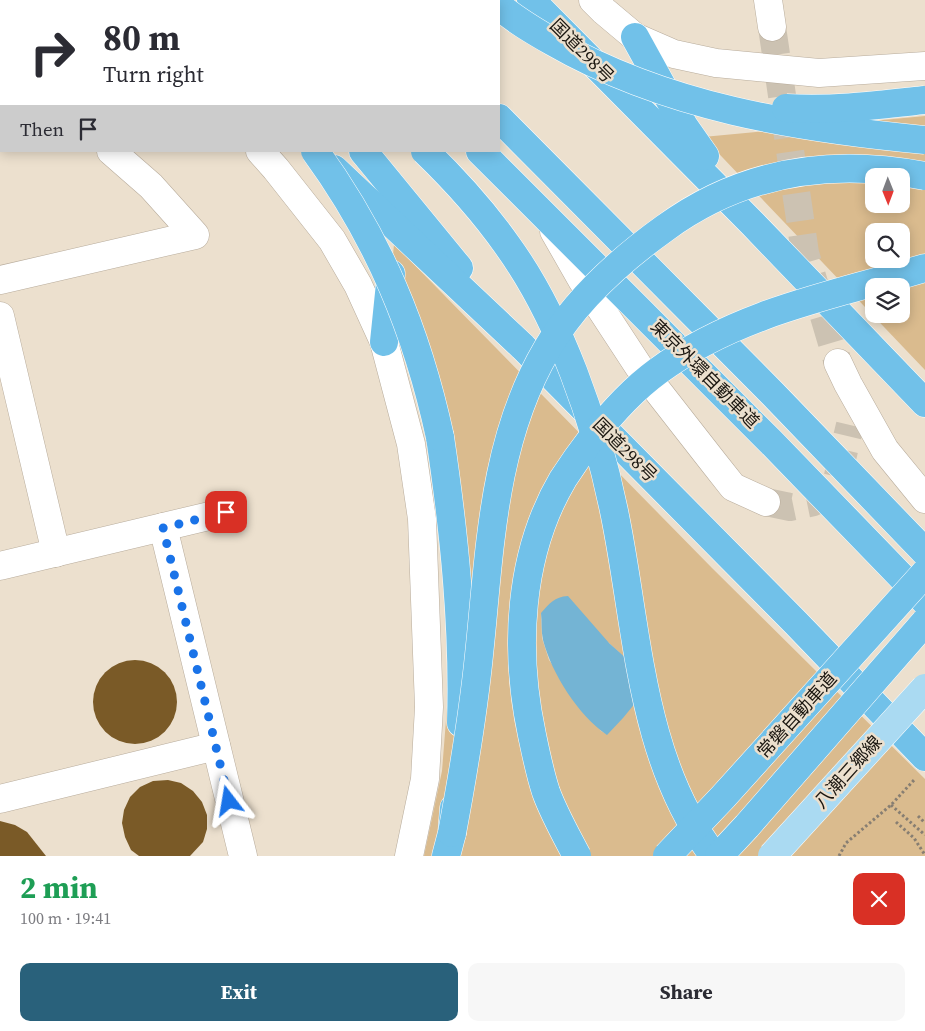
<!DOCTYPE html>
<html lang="en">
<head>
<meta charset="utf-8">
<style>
  body { margin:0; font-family:"Source Serif 4","Noto Sans JP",serif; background:#f7f7f7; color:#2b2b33; height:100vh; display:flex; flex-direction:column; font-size:19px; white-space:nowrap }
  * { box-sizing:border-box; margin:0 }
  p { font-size:16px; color:#7c7c81 }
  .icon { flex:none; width:28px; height:28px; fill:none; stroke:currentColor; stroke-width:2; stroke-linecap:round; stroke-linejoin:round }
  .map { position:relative; height:856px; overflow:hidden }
  .panel { display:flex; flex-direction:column; background:#fff; flex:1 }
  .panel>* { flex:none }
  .guide { position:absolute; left:0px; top:0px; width:500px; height:152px; box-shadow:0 2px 12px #0003; background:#fff; color:#2b2b33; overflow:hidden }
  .needle { width:32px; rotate:179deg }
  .buttons { position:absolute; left:865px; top:168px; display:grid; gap:10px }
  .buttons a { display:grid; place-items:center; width:45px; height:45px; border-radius:10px; background:#fff; box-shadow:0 2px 12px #0003; font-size:25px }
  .pin { position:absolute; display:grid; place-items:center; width:42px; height:42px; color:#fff; margin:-21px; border-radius:10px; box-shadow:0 2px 8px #0006 }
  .me { position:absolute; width:55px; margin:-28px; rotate:346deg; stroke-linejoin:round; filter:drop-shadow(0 0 4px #0008) }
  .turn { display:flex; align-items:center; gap:18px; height:105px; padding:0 20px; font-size:22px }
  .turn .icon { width:65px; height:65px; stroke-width:2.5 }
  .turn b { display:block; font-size:35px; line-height:42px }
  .then { display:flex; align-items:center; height:48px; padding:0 20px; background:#0003; gap:10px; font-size:19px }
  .round { display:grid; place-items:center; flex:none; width:52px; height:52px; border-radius:10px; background:#f7f7f7 }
  .summary { display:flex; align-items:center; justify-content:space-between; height:85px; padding:0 20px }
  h1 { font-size:30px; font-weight:700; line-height:38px; color:#1e9e55 }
  .primary-button { display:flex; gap:10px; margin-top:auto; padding:10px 20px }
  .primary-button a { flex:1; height:58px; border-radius:10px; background:#29617b; color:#fff; font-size:20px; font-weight:700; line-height:58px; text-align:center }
  .primary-button a+a { background:#f7f7f7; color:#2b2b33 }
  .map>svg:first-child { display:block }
  .green { fill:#dabb8e; fill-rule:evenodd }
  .water { fill:#74b4d4 }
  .building { fill:#7a5a27 }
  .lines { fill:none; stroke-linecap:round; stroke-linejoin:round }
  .minor-tunnel { stroke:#ccc2b2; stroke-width:28; stroke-dasharray:28 14; stroke-linecap:butt }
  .minor-casing { stroke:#b8ac9c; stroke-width:29 }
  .highway-casing { stroke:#fff; stroke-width:29 }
  .path { stroke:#877e72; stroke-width:3; stroke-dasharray:2.5 2.5; stroke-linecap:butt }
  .minor { stroke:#fff; stroke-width:28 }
  .highway { stroke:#71c1e9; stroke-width:28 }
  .major-bridge-casing { stroke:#fff; stroke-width:29; stroke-linecap:butt }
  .highway-bridge-casing { stroke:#fff; stroke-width:29; stroke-linecap:butt }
  .major-bridge { stroke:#aadaf2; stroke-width:28 }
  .highway-bridge { stroke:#71c1e9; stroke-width:28 }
  .route { stroke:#1a73e8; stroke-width:9; stroke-dasharray:0 16.2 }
  .labels { text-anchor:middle; stroke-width:5; stroke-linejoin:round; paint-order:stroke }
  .street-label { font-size:18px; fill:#1a1610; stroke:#ece0ce }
</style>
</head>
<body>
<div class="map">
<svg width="925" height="856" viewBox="0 0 925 856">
  <rect width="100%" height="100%" fill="#ece0ce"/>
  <g class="green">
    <path d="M 925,116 L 925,370 L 703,137 ZM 874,176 L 901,176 L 901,204 L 874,204 ZM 874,231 L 901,231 L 901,259 L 874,259 ZM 874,286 L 901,286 L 901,314 L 874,314 Z"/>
    <path d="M 394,244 L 712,568 L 925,779 L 925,856 L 424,856 L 442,771 L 449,682 L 444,543 L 413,368 L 387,322 ZM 541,613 L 609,643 L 637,669 L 607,734 L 601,731 L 549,660 L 542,638 Z"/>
  </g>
  <path class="water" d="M 568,596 L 609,643 L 637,668 L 641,696 L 623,718 L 607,735 C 578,715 552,674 543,640 C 541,631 542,622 541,613 C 550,603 554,597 568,596 Z"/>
  <g class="building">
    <circle cx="135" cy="702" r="42"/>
    <polygon points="168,780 181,783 193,791 202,802 207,815 207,829 203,842 190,856 139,856 131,850 125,837 122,823 124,810 130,797 140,787 153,781"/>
    <polygon points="0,821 15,825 27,832 46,856 0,856"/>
  </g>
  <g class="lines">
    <g class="minor-tunnel">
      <polyline points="772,27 805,253 838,363"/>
      <polyline points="766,502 790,507 814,502 837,480 850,425"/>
    </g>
    <defs>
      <g id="minor">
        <polyline points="106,0 108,1"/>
        <polyline points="593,0 604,11 635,37 674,54 716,63 819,73 925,66"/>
        <polyline points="768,0 772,27"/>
        <polyline points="0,59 1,59"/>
        <polyline points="260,151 276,169 332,240 358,285 384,342 411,444 422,519 429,707 425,779 409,856"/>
        <polyline points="554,231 582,280 639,367 714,463 733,487 766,502"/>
        <polyline points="0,280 195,235 151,186 111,151"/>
        <polyline points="0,316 56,553"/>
        <polyline points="838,363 848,384 885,450 925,499"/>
        <polyline points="163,527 243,856"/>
        <polyline points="0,566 226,512"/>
        <polyline points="0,799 216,746"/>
      </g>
      <g id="highway">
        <polyline points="159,0 161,1"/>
        <polyline points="201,0 202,1"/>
        <polyline points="233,0 234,1"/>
        <polyline points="260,0 262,1"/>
        <polyline points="328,0 330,1"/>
        <polyline points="381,0 382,1"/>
        <polyline points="531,0 753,224 925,403"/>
        <polyline points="635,37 684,126 705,156"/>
        <polyline points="499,118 773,394 925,552"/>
        <polyline points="363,151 459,268"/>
        <polyline points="480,151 771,442 925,601"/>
        <polyline points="334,169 523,347 796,623 925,757"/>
        <polyline points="883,280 925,268"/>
        <polyline points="384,342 391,274"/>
        <path d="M 440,437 C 454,532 464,627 461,723"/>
        <polyline points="446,856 452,833 454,808"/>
      </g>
    </defs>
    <use href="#minor" class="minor-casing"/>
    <use href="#highway" class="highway-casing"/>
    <g class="path">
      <polyline points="891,805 925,835"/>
      <polyline points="918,816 925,823"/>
      <polyline points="896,822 914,838 925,855"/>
      <polyline points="839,856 846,843 891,805 915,779"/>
    </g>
    <use href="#minor" class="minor"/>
    <use href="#highway" class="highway"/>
    <defs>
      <polyline id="major-bridge" points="772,856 925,688"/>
      <g id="highway-bridge">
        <path d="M 499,6 C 515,20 534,31 553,42 C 666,107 797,128 925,140"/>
        <path d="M 786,108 C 833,111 879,105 925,100"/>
        <path d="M 315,151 C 379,239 417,331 440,437"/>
        <path d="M 425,151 C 455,180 483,211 507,245 C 560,318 596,423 614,511 C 638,626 639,759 714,856"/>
        <path d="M 452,833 C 463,774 473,715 479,655 C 490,551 492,442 547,349 C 575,300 619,261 665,228 C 743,171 831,158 925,176"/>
        <path d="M 577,856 C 566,835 554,814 546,792 C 540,774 536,754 532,735 C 514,651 518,555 563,479 C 572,465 582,451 592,438 C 612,412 632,390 658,371 C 724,322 805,301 883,280"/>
        <polyline points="667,856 723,797 925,573"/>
        <polyline points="719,856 747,826 925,622"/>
      </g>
    </defs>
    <use href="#major-bridge" class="major-bridge-casing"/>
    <use href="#highway-bridge" class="highway-bridge-casing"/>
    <use href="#major-bridge" class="major-bridge"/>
    <use href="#highway-bridge" class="highway-bridge"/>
  </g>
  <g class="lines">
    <polyline class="route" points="226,512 163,528 229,801"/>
  </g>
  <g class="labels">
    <g class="street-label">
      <text transform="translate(582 51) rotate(45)" y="6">国道298号</text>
      <text transform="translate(705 374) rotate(45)" y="6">東京外環自動車道</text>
      <text transform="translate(625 450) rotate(45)" y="6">国道298号</text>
      <text transform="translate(797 715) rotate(-48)" y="6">常磐自動車道</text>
      <text transform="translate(848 772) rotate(-48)" y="6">八潮三郷線</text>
    </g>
  </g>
</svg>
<div class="buttons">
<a><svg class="needle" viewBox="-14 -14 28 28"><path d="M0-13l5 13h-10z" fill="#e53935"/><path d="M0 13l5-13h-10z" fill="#7c7c81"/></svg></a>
<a><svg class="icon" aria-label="search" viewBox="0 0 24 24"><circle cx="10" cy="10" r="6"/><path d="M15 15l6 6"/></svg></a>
<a><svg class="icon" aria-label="layers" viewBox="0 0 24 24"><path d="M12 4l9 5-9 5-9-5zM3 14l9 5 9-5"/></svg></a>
</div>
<div class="pin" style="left:226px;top:512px;background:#d93025"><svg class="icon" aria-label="arrive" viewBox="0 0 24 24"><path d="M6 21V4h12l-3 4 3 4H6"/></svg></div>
<svg class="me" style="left:229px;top:801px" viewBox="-20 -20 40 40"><path d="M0-17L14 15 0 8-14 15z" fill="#1a73e8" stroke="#fff" stroke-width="4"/></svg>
<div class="guide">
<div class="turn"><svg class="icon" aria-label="right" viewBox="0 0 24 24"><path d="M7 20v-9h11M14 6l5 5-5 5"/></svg><div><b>80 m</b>Turn right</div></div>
<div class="then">Then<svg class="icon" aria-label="arrive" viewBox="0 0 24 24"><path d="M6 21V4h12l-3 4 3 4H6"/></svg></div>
</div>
</div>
<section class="panel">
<div class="summary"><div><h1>2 min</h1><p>100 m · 19:41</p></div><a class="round" style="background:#d93025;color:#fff"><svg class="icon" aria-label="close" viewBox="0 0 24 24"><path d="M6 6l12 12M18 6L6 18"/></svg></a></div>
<div class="primary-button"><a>Exit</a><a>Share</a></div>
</section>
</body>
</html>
